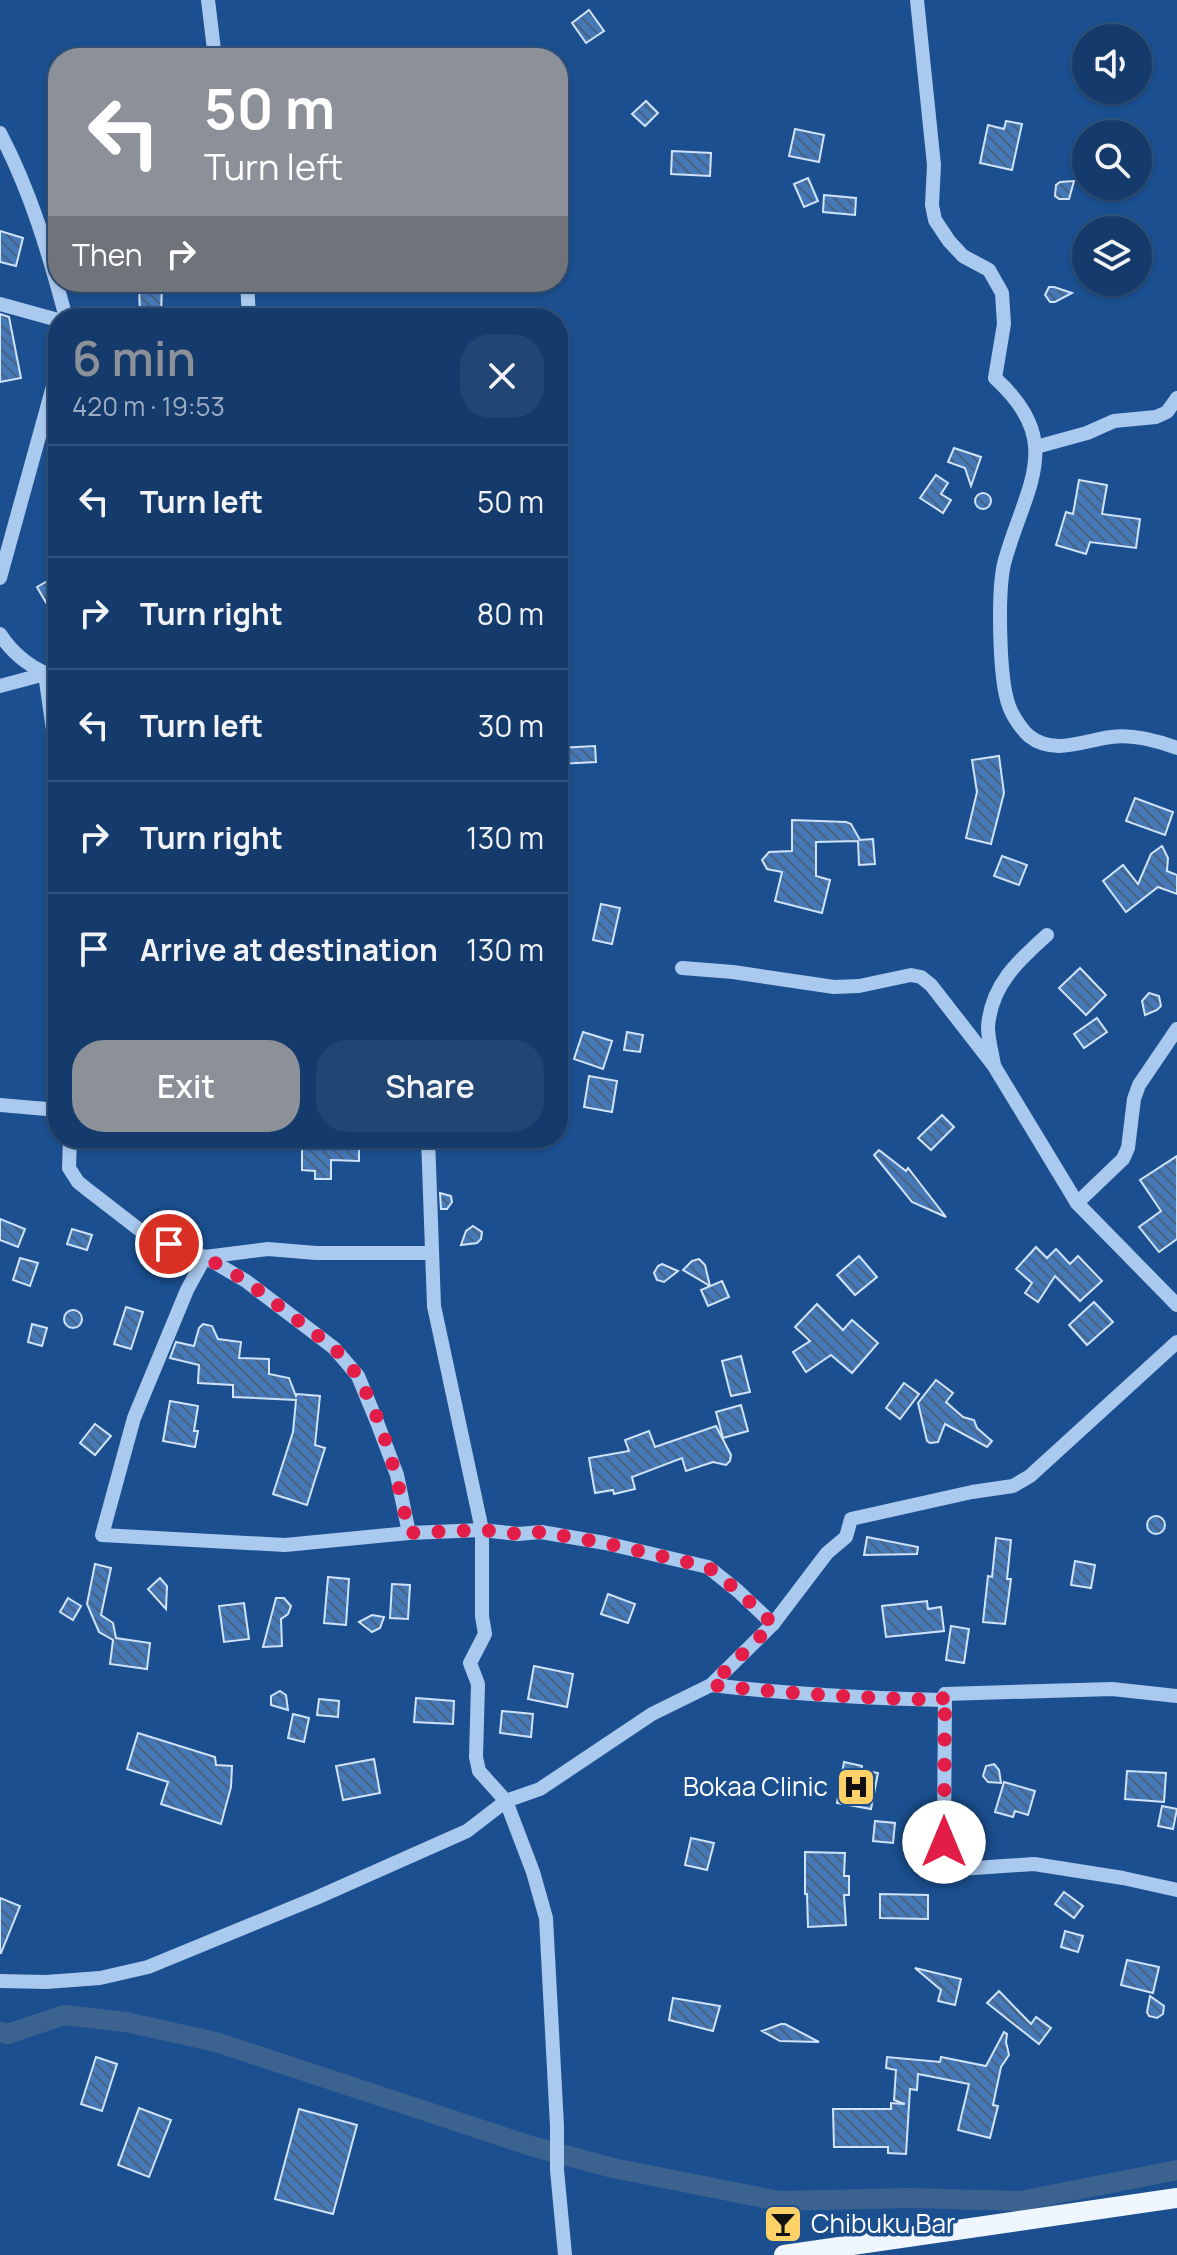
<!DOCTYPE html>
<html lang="en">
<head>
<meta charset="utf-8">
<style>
  body { margin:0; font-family:Manrope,sans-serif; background:#214673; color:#f1f3f6; height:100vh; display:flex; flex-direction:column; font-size:30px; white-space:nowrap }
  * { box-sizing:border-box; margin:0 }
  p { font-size:26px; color:#9dadc1 }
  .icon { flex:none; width:44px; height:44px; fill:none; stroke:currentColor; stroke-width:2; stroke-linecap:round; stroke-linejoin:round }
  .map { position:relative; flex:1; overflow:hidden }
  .panel { position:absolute; left:48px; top:308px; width:520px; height:840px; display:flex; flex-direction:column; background:#143b6b; border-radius:32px; box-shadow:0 2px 6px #0004,0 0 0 2px #33557e }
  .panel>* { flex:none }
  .hud { position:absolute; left:48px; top:48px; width:520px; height:244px; border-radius:32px; box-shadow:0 2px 6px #0004,0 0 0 2px #33557e; background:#8c9099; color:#fff; overflow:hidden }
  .tools { position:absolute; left:1072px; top:24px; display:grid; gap:16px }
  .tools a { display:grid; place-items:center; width:80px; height:80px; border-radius:50%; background:#143b6b; box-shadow:0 2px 6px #0004,0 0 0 2px #33557e; font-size:40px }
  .pin { position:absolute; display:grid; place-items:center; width:68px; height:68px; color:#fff; margin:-34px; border:4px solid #fff; border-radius:50%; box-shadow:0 2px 8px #0007 }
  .me { position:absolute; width:88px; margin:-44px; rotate:0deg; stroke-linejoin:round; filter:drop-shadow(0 0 6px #0008) }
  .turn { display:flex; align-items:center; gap:28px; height:168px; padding:0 24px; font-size:36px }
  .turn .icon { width:104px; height:104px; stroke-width:2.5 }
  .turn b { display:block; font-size:56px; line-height:68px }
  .then { display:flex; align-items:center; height:76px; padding:0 24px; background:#0003; gap:16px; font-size:30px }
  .round { display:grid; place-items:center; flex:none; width:84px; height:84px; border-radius:32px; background:#214673 }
  .overview { display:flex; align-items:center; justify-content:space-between; height:136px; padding:0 24px }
  h1 { font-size:48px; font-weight:600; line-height:60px; color:#8c9099 }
  .button { display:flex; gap:16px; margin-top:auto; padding:16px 24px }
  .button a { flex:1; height:92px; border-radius:32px; background:#8c9099; color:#fff; font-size:32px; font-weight:600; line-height:92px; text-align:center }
  .button a+a { background:#214673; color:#f1f3f6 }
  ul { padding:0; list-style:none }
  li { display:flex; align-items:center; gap:24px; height:112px; padding:0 24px; border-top:2px solid #33557e }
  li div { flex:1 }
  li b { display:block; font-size:30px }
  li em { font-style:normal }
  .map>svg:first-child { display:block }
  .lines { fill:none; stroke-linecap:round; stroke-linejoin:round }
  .canal { stroke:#3c6290; stroke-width:20 }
  .building { fill:url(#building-back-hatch); stroke:#cfe3fa; stroke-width:2 }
  .minor { stroke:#a9c9ee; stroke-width:14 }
  .major { stroke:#f0f6ff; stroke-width:20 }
  .route { stroke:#e11d48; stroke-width:14; stroke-dasharray:0 25.2 }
  .labels { text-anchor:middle; stroke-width:7; stroke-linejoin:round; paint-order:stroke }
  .poi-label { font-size:26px; fill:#fff; stroke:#1b4f8f; text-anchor:end }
</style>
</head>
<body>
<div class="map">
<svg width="1177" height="2255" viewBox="0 0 1177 2255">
  <defs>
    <pattern id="building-back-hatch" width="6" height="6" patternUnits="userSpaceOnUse" patternTransform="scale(2)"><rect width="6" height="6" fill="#4478b7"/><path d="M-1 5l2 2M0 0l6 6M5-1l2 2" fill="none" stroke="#486282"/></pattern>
  </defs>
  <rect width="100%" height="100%" fill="#1b4f8f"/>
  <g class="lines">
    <polyline class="canal" points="0,2032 8,2034 64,2015 126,2022 216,2042 531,2146 613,2168 779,2201 910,2198 1020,2201 1177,2170"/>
  </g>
  <g class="building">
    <polygon points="589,10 604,31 586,43 572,23"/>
    <polygon points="646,101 658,113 645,126 632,114"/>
    <polygon points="1006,121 1022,124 1012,170 980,163 988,125 1004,129"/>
    <polygon points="795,129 824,135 819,162 789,156"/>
    <polygon points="672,151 711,153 710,176 671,174"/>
    <polygon points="808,178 818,201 804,207 794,184"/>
    <polygon points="1074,181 1069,199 1059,199 1055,196 1056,185 1060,182"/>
    <polygon points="824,195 856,198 855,215 823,212"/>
    <polygon points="0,231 23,238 16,266 0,262"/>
    <polygon points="139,282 162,282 161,318 140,318"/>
    <polygon points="1049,287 1054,287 1072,293 1055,302 1050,302 1045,295"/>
    <polygon points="0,314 9,317 21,378 0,382"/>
    <polygon points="954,448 981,457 971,486 965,468 948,462"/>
    <polygon points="936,475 948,483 941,494 951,500 943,513 920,498"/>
    <polygon points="1079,480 1107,485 1102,514 1140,519 1136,548 1090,542 1086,554 1056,545 1066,512 1073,514"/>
    <circle cx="983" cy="501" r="8"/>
    <polygon points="58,575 58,623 37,587"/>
    <polygon points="595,746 596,762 558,764 558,748"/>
    <polygon points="999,756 1004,793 991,844 966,838 977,792 972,760"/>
    <polygon points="1135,798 1173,812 1165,835 1126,821"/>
    <polygon points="792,820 846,822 851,824 860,840 873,839 875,864 859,865 858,841 816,842 816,876 830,880 822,913 775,901 782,872 767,869 762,860 769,852 792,851"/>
    <polygon points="1162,846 1168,858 1167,871 1177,875 1177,894 1158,887 1126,912 1103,881 1123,865 1138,884 1151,854"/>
    <polygon points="1002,856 1027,865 1019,885 994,876"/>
    <polygon points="601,904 620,908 612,944 593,940"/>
    <polygon points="1080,968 1106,995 1086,1015 1059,988"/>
    <polygon points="1149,993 1159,996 1161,1006 1157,1010 1145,1015 1142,1001"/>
    <polygon points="1097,1018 1107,1032 1084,1048 1074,1034"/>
    <polygon points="583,1032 612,1041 603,1069 574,1059"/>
    <polygon points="627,1032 643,1035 640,1052 624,1050"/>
    <polygon points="589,1076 617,1081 612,1112 584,1107"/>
    <polygon points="942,1115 954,1127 931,1150 918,1138"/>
    <polygon points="302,1138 359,1141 359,1161 331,1160 331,1179 315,1179 315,1171 302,1170"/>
    <polygon points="879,1150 906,1171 908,1168 946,1217 912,1202 874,1155"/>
    <polygon points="1177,1156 1177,1239 1159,1252 1139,1227 1161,1211 1140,1180"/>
    <polygon points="440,1193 451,1196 452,1202 447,1209 441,1209"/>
    <polygon points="0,1219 25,1229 18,1247 0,1240"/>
    <polygon points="473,1226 482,1232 481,1239 477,1243 461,1245 466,1231"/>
    <polygon points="72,1229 92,1235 87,1250 67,1244"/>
    <polygon points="1036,1247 1047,1258 1056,1249 1070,1264 1078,1256 1102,1281 1080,1301 1055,1276 1038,1302 1025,1293 1032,1283 1016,1269"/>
    <polygon points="859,1256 877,1277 855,1295 837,1275"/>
    <polygon points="20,1258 38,1263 30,1286 13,1280"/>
    <polygon points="699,1259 705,1265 710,1286 683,1270 692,1261"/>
    <polygon points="662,1264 678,1271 664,1282 657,1280 654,1273 658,1266"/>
    <polygon points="722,1281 729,1297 708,1306 701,1290"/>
    <polygon points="1094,1302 1113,1322 1087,1345 1069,1325"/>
    <polygon points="817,1304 843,1330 852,1320 878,1343 852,1373 831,1355 806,1372 793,1352 810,1341 795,1327"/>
    <polygon points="126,1307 143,1312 131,1349 114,1344"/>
    <circle cx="73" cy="1319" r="9"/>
    <polygon points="32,1324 47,1328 42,1346 28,1342"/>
    <polygon points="203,1324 212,1326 218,1339 241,1342 239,1358 269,1359 269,1374 289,1378 296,1396 297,1394 320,1396 315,1445 325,1448 307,1505 273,1494 293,1432 296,1400 233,1397 233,1385 198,1383 199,1365 170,1358 176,1342 194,1346 199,1328"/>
    <polygon points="741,1356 750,1392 731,1396 722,1361"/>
    <polygon points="936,1380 953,1393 946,1402 963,1417 974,1420 977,1428 992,1441 987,1447 945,1424 938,1442 930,1443 927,1441 918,1403"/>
    <polygon points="904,1383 919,1394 900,1419 886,1408"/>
    <polygon points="170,1401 198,1406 194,1431 198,1431 195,1447 163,1441"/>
    <polygon points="741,1405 748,1431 723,1438 716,1412"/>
    <polygon points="95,1424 111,1436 95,1455 80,1443"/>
    <polygon points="716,1426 731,1455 730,1461 726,1465 713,1462 686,1471 682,1458 632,1477 635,1489 614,1494 613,1490 595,1493 589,1458 629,1451 625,1440 649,1431 655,1447"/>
    <circle cx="1156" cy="1525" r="9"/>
    <polygon points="867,1537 918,1547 917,1554 864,1555"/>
    <polygon points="996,1538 1011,1540 1007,1579 1011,1579 1005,1624 983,1622 988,1576 992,1577"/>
    <polygon points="1075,1561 1095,1565 1091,1588 1071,1585"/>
    <polygon points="95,1564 111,1568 101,1615 113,1623 116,1638 150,1643 147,1669 110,1664 113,1640 99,1632 87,1604"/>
    <polygon points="328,1577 349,1579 346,1625 324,1623"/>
    <polygon points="160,1578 167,1586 166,1609 148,1589"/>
    <polygon points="392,1584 410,1585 408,1619 390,1618"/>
    <polygon points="608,1594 635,1604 628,1623 601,1614"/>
    <polygon points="68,1598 81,1606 73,1620 60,1612"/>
    <polygon points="276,1598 284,1598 291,1606 288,1614 281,1619 282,1646 263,1647"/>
    <polygon points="927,1601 928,1609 941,1607 944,1631 886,1637 882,1606"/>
    <polygon points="244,1603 249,1639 224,1642 219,1606"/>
    <polygon points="372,1615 384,1617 380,1628 372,1632 359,1622"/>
    <polygon points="951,1626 969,1629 964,1663 946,1660"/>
    <polygon points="534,1666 573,1674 567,1707 528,1699"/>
    <polygon points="280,1691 286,1695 288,1710 271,1705 271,1696"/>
    <polygon points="416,1698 454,1701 453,1724 414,1722"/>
    <polygon points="319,1699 339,1701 338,1717 317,1715"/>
    <polygon points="502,1711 533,1714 531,1737 500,1733"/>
    <polygon points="293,1714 309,1718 304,1742 288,1738"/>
    <polygon points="138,1733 215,1757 216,1765 232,1766 231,1787 221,1824 161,1804 168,1782 127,1769"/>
    <polygon points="374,1759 380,1793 343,1800 336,1766"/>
    <polygon points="844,1762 862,1766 861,1770 878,1773 871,1809 837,1803"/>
    <polygon points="994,1764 999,1770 1001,1783 988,1782 983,1776 986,1766"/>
    <polygon points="1127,1771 1166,1773 1164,1802 1125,1799"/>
    <polygon points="1004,1782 1035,1791 1028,1815 1015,1811 1013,1817 995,1812"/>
    <polygon points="1162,1806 1177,1809 1173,1829 1158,1826"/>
    <polygon points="875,1821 895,1823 893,1843 873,1841"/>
    <polygon points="691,1838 714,1843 707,1870 685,1865"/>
    <polygon points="805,1852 845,1853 844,1876 849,1876 849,1895 844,1895 846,1925 808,1927 807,1894 805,1894"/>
    <polygon points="1064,1892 1083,1906 1074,1918 1055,1904"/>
    <polygon points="880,1894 928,1895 928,1919 880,1918"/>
    <polygon points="0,1898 20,1906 1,1953 0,1953"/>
    <polygon points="1065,1931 1083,1936 1078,1952 1061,1947"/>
    <polygon points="1127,1960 1159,1967 1153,1993 1121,1985"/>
    <polygon points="915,1968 961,1979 955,2005 938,2001 941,1990"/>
    <polygon points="999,1991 1031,2024 1036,2017 1051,2028 1039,2044 987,2003"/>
    <polygon points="1150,1996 1164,2006 1163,2014 1157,2018 1149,2016 1147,2012"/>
    <polygon points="673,1998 720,2006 713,2031 669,2020"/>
    <polygon points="781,2024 785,2024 819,2042 780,2041 762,2031"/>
    <polygon points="1004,2032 1007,2034 1006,2042 1009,2055 1001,2067 993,2105 998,2106 990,2138 958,2130 969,2084 918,2074 917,2090 910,2089 906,2154 888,2153 888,2147 834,2147 833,2109 891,2109 891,2103 905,2104 894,2100 896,2070 886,2068 887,2057 940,2062 941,2057 986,2066"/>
    <polygon points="96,2057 117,2064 102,2111 81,2104"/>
    <polygon points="139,2108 171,2120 149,2177 118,2165"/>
    <polygon points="299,2109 357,2125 333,2214 275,2199"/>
  </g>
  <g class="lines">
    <g class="minor">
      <polyline points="208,0 215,58"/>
      <path d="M 917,0 L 934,165 L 932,205 L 935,220 L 949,241 L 963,256 L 989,270 L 1002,293 L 1004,324 L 995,378 C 1066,442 1026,486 1005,560 C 997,588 999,680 1009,706 C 1012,715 1022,730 1029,736 C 1054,756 1085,740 1111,737 C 1132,734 1158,741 1177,748"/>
      <path d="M 0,133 C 31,192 49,254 66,318"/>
      <polyline points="247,282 249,318"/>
      <polyline points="0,304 58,320"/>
      <polyline points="1036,447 1087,433 1114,421 1156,417 1167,412 1177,398"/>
      <polyline points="0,578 58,368"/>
      <path d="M 0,634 C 12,653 35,673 58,676"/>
      <polyline points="0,686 45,674 58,765"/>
      <polyline points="682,968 733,972 834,987 859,986 911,975 921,977 931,985 994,1066 1077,1203 1177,1305"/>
      <path d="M 994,1065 C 992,1053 988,1039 988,1027 C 991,985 1018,961 1047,935"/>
      <polyline points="0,1105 58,1110"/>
      <polyline points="70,1138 69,1168 78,1182 88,1190 145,1234 205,1257 246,1281 334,1348 358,1376 377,1422 397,1475 409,1533"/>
      <polyline points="428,1138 434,1306 482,1530 482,1616 485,1634 470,1663 478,1684 476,1757 479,1771 506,1801 533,1872 546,1918 557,2126 557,2170 565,2255"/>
      <polyline points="1077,1203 1123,1159 1128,1148 1134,1099 1139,1085 1177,1029"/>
      <polyline points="431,1253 316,1253 268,1249 205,1257 187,1290 134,1418 102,1535 285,1545 409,1533 482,1530 518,1534 541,1532 605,1543 708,1567 738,1591 773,1624"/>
      <path d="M 711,1685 C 788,1694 865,1698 942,1700 L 945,1694 L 1112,1689 L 1177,1696"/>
      <polyline points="945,1694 944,1842 953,1866 960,1869 1034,1864 1123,1878 1177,1890"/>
      <polyline points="0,1981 46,1982 100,1978 148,1967 316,1898 467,1831 506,1801 540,1789 652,1714 711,1685 773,1624 827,1553 846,1537 851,1519 972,1492 1013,1486 1030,1476 1177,1342"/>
    </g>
    <polyline class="major" points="784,2255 1177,2198"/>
  </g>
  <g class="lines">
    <path class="route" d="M 169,1244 L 205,1257 L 246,1281 L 334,1348 C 342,1357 352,1367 358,1377 C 385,1425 398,1481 409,1533 L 482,1530 L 518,1534 L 541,1532 L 605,1543 L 708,1567 L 738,1591 L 773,1624 L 711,1685 C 788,1694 865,1698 942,1700 L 945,1694 L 944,1842"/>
  </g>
  <defs>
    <symbol id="hospital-square" viewBox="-11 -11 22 22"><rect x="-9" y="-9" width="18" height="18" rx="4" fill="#ffd166" stroke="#1b4f8f"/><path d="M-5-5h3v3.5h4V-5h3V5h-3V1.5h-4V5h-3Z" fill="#111"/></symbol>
    <symbol id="bar-square" viewBox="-11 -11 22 22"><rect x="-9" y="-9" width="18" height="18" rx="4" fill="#ffd166" stroke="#1b4f8f"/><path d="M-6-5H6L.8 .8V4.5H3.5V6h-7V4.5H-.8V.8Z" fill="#111"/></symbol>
  </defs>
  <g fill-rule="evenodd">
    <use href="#hospital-square" x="834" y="1765" width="44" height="44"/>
    <use href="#bar-square" x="761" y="2202" width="44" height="44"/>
  </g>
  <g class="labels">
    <g class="poi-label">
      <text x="828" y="1796">Bokaa Clinic</text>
      <text x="811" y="2233" text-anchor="start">Chibuku Bar</text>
    </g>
  </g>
</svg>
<div class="tools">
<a><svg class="icon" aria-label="sound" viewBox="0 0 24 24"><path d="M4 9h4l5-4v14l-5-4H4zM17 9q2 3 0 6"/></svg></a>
<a><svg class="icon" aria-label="search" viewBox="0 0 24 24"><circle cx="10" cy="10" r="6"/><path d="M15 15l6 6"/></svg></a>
<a><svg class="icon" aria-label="layers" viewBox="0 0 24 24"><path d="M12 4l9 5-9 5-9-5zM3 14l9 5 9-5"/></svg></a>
</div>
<div class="pin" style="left:169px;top:1244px;background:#d93025"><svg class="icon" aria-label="arrive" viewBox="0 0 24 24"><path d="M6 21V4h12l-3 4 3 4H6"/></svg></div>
<svg class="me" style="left:944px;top:1842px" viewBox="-20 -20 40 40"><circle r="19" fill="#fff"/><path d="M0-13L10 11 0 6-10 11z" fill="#e11d48"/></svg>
<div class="hud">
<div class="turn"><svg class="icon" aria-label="left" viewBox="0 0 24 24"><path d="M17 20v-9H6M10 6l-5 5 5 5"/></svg><div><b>50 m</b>Turn left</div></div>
<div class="then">Then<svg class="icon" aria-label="right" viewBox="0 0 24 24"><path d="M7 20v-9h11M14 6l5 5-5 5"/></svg></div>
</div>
<section class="panel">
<div class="overview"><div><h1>6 min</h1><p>420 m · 19:53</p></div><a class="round"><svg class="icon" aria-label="close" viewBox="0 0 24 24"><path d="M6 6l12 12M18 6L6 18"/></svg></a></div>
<ul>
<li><svg class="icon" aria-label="left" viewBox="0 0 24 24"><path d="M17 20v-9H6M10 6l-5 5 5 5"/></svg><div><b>Turn left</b></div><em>50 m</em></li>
<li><svg class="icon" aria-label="right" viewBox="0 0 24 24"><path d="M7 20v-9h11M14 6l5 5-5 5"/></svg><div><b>Turn right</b></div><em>80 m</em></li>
<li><svg class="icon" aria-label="left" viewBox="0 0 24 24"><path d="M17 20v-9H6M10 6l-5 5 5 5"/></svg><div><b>Turn left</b></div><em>30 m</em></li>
<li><svg class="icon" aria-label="right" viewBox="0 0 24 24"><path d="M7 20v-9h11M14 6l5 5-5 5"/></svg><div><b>Turn right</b></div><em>130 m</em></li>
<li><svg class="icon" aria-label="arrive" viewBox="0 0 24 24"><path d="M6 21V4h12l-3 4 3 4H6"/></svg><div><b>Arrive at destination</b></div><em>130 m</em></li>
</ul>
<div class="button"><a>Exit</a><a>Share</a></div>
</section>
</div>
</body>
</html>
